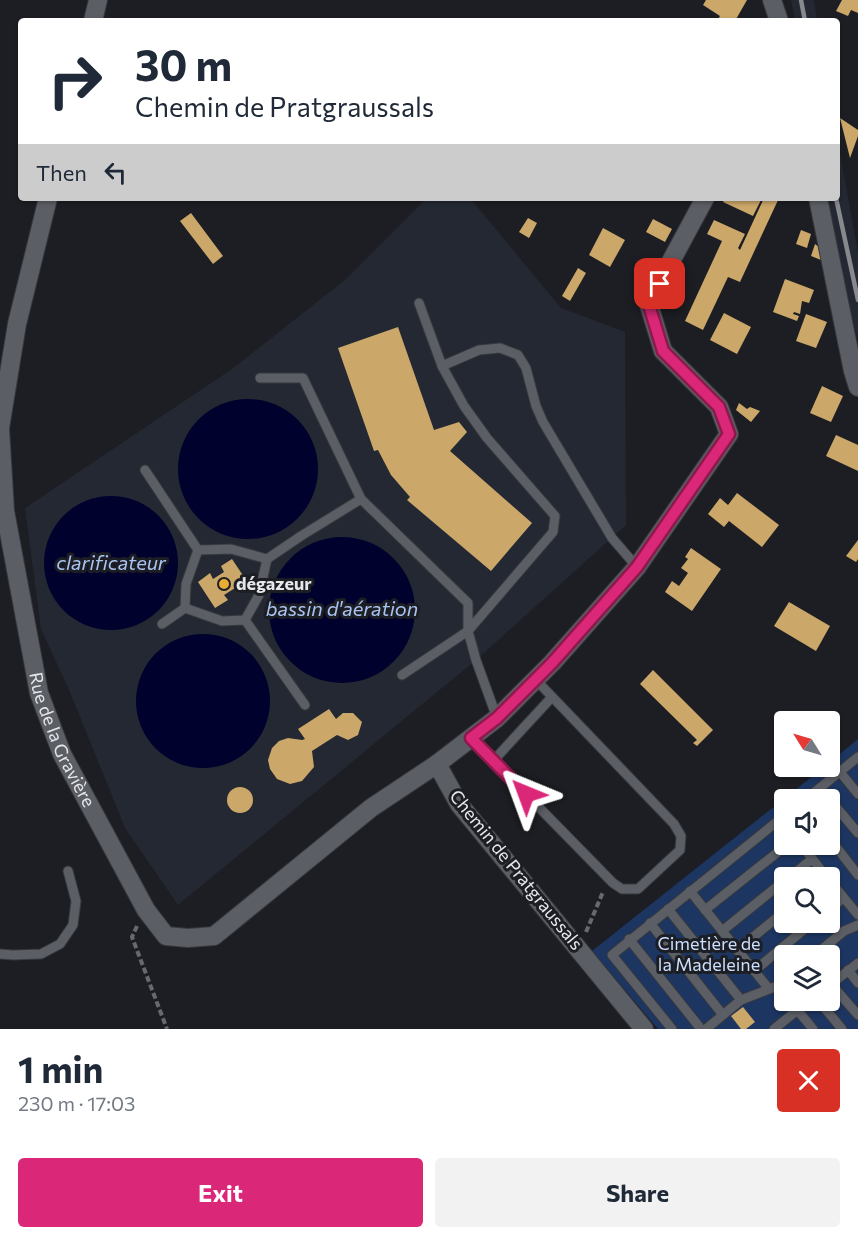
<!DOCTYPE html>
<html lang="en">
<head>
<meta charset="utf-8">
<style>
  body { margin:0; font-family:Commissioner,sans-serif; background:#f2f2f3; color:#1f2937; height:100vh; display:flex; flex-direction:column; font-size:22px; white-space:nowrap }
  * { box-sizing:border-box; margin:0 }
  p { font-size:20px; color:#747a83 }
  .icon { flex:none; width:33px; height:33px; fill:none; stroke:currentColor; stroke-width:2; stroke-linecap:round; stroke-linejoin:round }
  .map { position:relative; height:1029px; overflow:hidden }
  .details { display:flex; flex-direction:column; background:#fff; flex:1 }
  .details>* { flex:none }
  .guide { position:absolute; left:18px; top:18px; width:822px; height:183px; border-radius:6px; box-shadow:0 2px 4px #0004; background:#fff; color:#1f2937; overflow:hidden }
  .needle { width:39px; rotate:307deg }
  .tools { position:absolute; left:774px; top:711px; display:grid; gap:12px }
  .tools a { display:grid; place-items:center; width:66px; height:66px; border-radius:6px; background:#fff; box-shadow:0 2px 4px #0004; font-size:30px }
  .pin { position:absolute; display:grid; place-items:center; width:51px; height:51px; color:#fff; margin:-26px; border-radius:12px; box-shadow:0 3px 9px #0006 }
  .me { position:absolute; width:66px; margin:-33px; rotate:316deg; stroke-linejoin:round; filter:drop-shadow(0 0 4px #0008) }
  .turn { display:flex; align-items:center; gap:21px; height:126px; padding:0 18px; font-size:27px }
  .turn .icon { width:78px; height:78px; stroke-width:2.5 }
  .turn b { display:block; font-size:42px; line-height:51px }
  .then { display:flex; align-items:center; height:57px; padding:0 18px; background:#0003; gap:12px; font-size:22px }
  .round { display:grid; place-items:center; flex:none; width:63px; height:63px; border-radius:6px; background:#f2f2f3 }
  .overview { display:flex; align-items:center; justify-content:space-between; height:102px; padding:0 18px }
  h1 { font-size:36px; font-weight:700; line-height:45px }
  .action { display:flex; gap:12px; margin-top:auto; padding:12px 18px }
  .action a { flex:1; height:69px; border-radius:6px; background:#db2777; color:#fff; font-size:24px; font-weight:700; line-height:69px; text-align:center }
  .action a+a { background:#f2f2f3; color:#1f2937 }
  .map>svg:first-child { display:block }
  .built { fill:#232832 }
  .green { fill:#1c3561; fill-rule:evenodd }
  .water { fill:#00022d }
  .building { fill:#cba769 }
  .lines { fill:none; stroke-linecap:round; stroke-linejoin:round }
  .lane-casing { stroke:#37393d; stroke-width:11 }
  .street-casing { stroke:#37393d; stroke-width:20 }
  .path { stroke:#67696d; stroke-width:4; stroke-dasharray:6 3; stroke-linecap:butt }
  .lane { stroke:#5b5e64; stroke-width:9 }
  .street { stroke:#5b5e64; stroke-width:18 }
  .rail { stroke:#87898d; stroke-width:4.5 }
  .route-casing { stroke:#8e194d; stroke-width:15 }
  .route { stroke:#db2777; stroke-width:10 }
  .poi-dot { fill:#e7ac36; stroke:#1c1e23; stroke-width:2 }
  .labels { text-anchor:middle; stroke-width:6; stroke-linejoin:round; paint-order:stroke }
  .poi-label { font-size:18px; font-weight:bold; fill:#e5e7ea; stroke:#1c1e23; text-anchor:start }
  .street-label { font-size:18px; fill:#e5e7ea; stroke:#1c1e23 }
  .park-label { font-size:18px; fill:#ccdfff; stroke:#1c1e23 }
  .water-label { font-size:20px; font-style:italic; fill:#a9c4f2; stroke:#1c1e23 }
</style>
</head>
<body>
<div class="map">
<svg width="858" height="1029" viewBox="0 0 858 1029">
  <rect width="100%" height="100%" fill="#1c1e23"/>
  <g class="built">
    <polygon points="791,0 814,0 817,21 795,21"/>
    <polygon points="837,136 858,253 858,339 848,304 826,198 837,198"/>
    <polygon points="427,198 470,198 561,308 625,332 626,525 476,660 178,905 125,828 70,692 41,629 25,508 232,369 346,279"/>
  </g>
  <path class="green" d="M 858,739 L 858,1029 L 658,1029 L 592,951 L 824,767 L 830,766 L 830,762 ZM 784,800 L 830,800 L 830,844 L 784,844 ZM 784,878 L 830,878 L 830,922 L 784,922 ZM 784,956 L 830,956 L 830,1000 L 784,1000 Z"/>
  <g class="water">
    <circle cx="248" cy="469" r="70"/>
    <circle cx="111" cy="563" r="67"/>
    <circle cx="342" cy="610" r="73"/>
    <circle cx="203" cy="701" r="67"/>
  </g>
  <g class="building">
    <polygon points="706,0 747,0 735,21 717,21 720,16 703,5"/>
    <polygon points="842,0 858,0 858,13 851,10 848,16 836,11"/>
    <polygon points="840,118 858,130 858,136 850,158"/>
    <polygon points="725,198 762,198 753,216 723,202"/>
    <polygon points="764,198 779,198 740,282 728,277 703,330 685,321 722,241 707,234 714,220 745,234 738,248 740,250"/>
    <polygon points="191,213 223,256 213,264 180,221"/>
    <polygon points="528,218 537,223 529,238 519,232"/>
    <polygon points="653,219 672,229 665,242 646,232"/>
    <polygon points="603,228 625,240 610,267 589,255"/>
    <polygon points="801,230 811,234 807,248 796,244"/>
    <polygon points="815,244 819,247 821,260 811,256"/>
    <polygon points="578,268 586,273 570,301 562,296"/>
    <polygon points="785,279 814,290 809,303 802,301 800,314 794,312 793,314 799,316 797,321 773,312"/>
    <polygon points="724,313 751,327 737,354 710,340"/>
    <polygon points="806,314 827,322 816,348 796,341"/>
    <polygon points="398,327 434,430 459,422 467,432 450,451 532,523 491,571 407,500 410,497 391,475 378,450 374,451 338,348"/>
    <polygon points="822,386 843,396 831,422 810,413"/>
    <polygon points="739,403 747,409 750,407 760,411 751,422 736,410"/>
    <polygon points="836,435 858,445 858,471 826,456"/>
    <polygon points="737,493 779,525 762,547 729,521 724,527 708,514 720,498 728,505"/>
    <polygon points="858,540 858,559 856,562 846,556"/>
    <polygon points="691,548 721,569 692,611 665,592 672,581 679,586 688,573 681,568 688,559 685,557"/>
    <polygon points="232,559 250,586 239,593 235,588 224,595 228,600 215,608 198,582 210,573 213,579 224,572 221,566"/>
    <polygon points="789,602 830,626 816,651 774,626"/>
    <polygon points="653,670 713,730 697,746 693,743 697,740 640,684"/>
    <polygon points="329,709 336,719 343,713 353,713 362,722 358,735 348,740 337,735 312,751 314,767 302,781 290,784 277,779 270,769 268,760 272,748 279,741 288,738 302,740 305,739 298,729"/>
    <circle cx="240" cy="800" r="13"/>
    <polygon points="743,1007 755,1022 746,1029 741,1029 731,1016"/>
  </g>
  <g class="lines">
    <defs>
      <g id="lane">
        <polyline points="442,366 479,350 500,348 518,355 526,368 536,406 543,422 612,538 637,567"/>
        <polyline points="260,378 303,378 361,499 468,603 468,631 476,660 497,718"/>
        <polyline points="145,470 198,550 186,584 185,608 162,624"/>
        <polyline points="198,550 231,549 267,559 259,595 245,620"/>
        <polyline points="267,559 301,536 361,499"/>
        <polyline points="185,608 222,621 245,620 305,705"/>
        <polyline points="402,675 468,631 553,532 555,516 487,438 464,406 442,366 419,303"/>
        <polyline points="471,738 613,883 622,889 638,889 680,850 681,836 674,824 536,680"/>
        <polyline points="493,761 552,697"/>
        <polyline points="840,772 858,794"/>
        <polyline points="820,788 858,833"/>
        <polyline points="805,800 858,757"/>
        <polyline points="830,839 858,875"/>
        <polyline points="801,844 827,878"/>
        <polyline points="789,878 812,859"/>
        <polyline points="830,881 858,915"/>
        <polyline points="690,891 769,989"/>
        <polyline points="668,909 741,1000"/>
        <polyline points="830,909 843,898"/>
        <polyline points="705,910 788,844"/>
        <polyline points="650,923 723,1015"/>
        <polyline points="722,931 784,881"/>
        <polyline points="629,939 701,1029"/>
        <polyline points="737,950 784,912"/>
        <polyline points="0,954 13,955 41,954 60,944 73,925 76,901 68,871"/>
        <polyline points="814,956 844,931 858,925"/>
        <polyline points="848,970 858,983"/>
        <polyline points="754,971 813,922"/>
        <polyline points="831,984 858,1015"/>
        <polyline points="830,985 858,963"/>
        <polyline points="789,1000 813,1029"/>
        <polyline points="818,1000 842,1029"/>
        <polyline points="672,1029 612,955 784,816"/>
        <polyline points="706,1029 741,1000 777,986 784,980"/>
        <polyline points="774,1029 810,1000"/>
      </g>
      <g id="street">
        <polyline points="772,0 779,21"/>
        <polyline points="93,21 98,0"/>
        <path id="s1" d="M 48,198 L 17,324 L 0,428 L 5,511 L 39,693 L 62,754 L 146,910 L 166,936 L 188,938 L 214,936 L 371,808 L 437,764"/>
        <polyline points="818,198 853,371 858,387"/>
        <polyline points="644,1029 459,804 437,764 497,718 552,663 637,567 729,434 719,407 663,351 649,305 670,263 705,198"/>
      </g>
    </defs>
    <use href="#lane" class="lane-casing"/>
    <use href="#street" class="street-casing"/>
    <g class="path">
      <polyline points="137,926 132,937 167,1029"/>
      <polyline points="586,932 603,892"/>
    </g>
    <use href="#lane" class="lane"/>
    <use href="#street" class="street"/>
    <g class="rail">
      <polyline points="801,0 805,21"/>
      <polyline points="836,198 858,300"/>
    </g>
  </g>
  <g class="lines">
    <defs>
      <polyline id="route" points="526,794 471,738 497,718 552,663 637,567 729,434 719,407 663,351 649,305 660,284"/>
    </defs>
    <use href="#route" class="route-casing"/>
    <use href="#route" class="route"/>
  </g>
  <circle class="poi-dot" cx="224" cy="584" r="6"/>
  <g class="labels">
    <g class="poi-label">
      <text x="236" y="590">dégazeur</text>
    </g>
    <g class="street-label">
      <text dy="6" stroke="none"><textPath href="#s1" startOffset="555">Rue de la Gravière</textPath></text>
      <text transform="translate(516 870) rotate(51)" y="6">Chemin de Pratgraussals</text>
    </g>
    <g class="park-label">
      <text x="709" y="950">Cimetière de<tspan x="709" dy="21">la Madeleine</tspan></text>
    </g>
    <g class="water-label">
      <text x="111" y="570">clarificateur</text>
      <text x="342" y="616">bassin d'aération</text>
    </g>
  </g>
</svg>
<div class="tools">
<a><svg class="needle" viewBox="-14 -14 28 28"><path d="M0-13l5 13h-10z" fill="#e53935"/><path d="M0 13l5-13h-10z" fill="#747a83"/></svg></a>
<a><svg class="icon" aria-label="sound" viewBox="0 0 24 24"><path d="M4 9h4l5-4v14l-5-4H4zM17 9q2 3 0 6"/></svg></a>
<a><svg class="icon" aria-label="search" viewBox="0 0 24 24"><circle cx="10" cy="10" r="6"/><path d="M15 15l6 6"/></svg></a>
<a><svg class="icon" aria-label="layers" viewBox="0 0 24 24"><path d="M12 4l9 5-9 5-9-5zM3 14l9 5 9-5"/></svg></a>
</div>
<div class="pin" style="left:660px;top:284px;background:#d93025"><svg class="icon" aria-label="arrive" viewBox="0 0 24 24"><path d="M6 21V4h12l-3 4 3 4H6"/></svg></div>
<svg class="me" style="left:526px;top:794px" viewBox="-20 -20 40 40"><path d="M0-17L14 15 0 8-14 15z" fill="#db2777" stroke="#fff" stroke-width="4"/></svg>
<div class="guide">
<div class="turn"><svg class="icon" aria-label="right" viewBox="0 0 24 24"><path d="M7 20v-9h11M14 6l5 5-5 5"/></svg><div><b>30 m</b>Chemin de Pratgraussals</div></div>
<div class="then">Then<svg class="icon" aria-label="left" viewBox="0 0 24 24"><path d="M17 20v-9H6M10 6l-5 5 5 5"/></svg></div>
</div>
</div>
<section class="details">
<div class="overview"><div><h1>1 min</h1><p>230 m · 17:03</p></div><a class="round" style="background:#d93025;color:#fff"><svg class="icon" aria-label="close" viewBox="0 0 24 24"><path d="M6 6l12 12M18 6L6 18"/></svg></a></div>
<div class="action"><a>Exit</a><a>Share</a></div>
</section>
</body>
</html>
